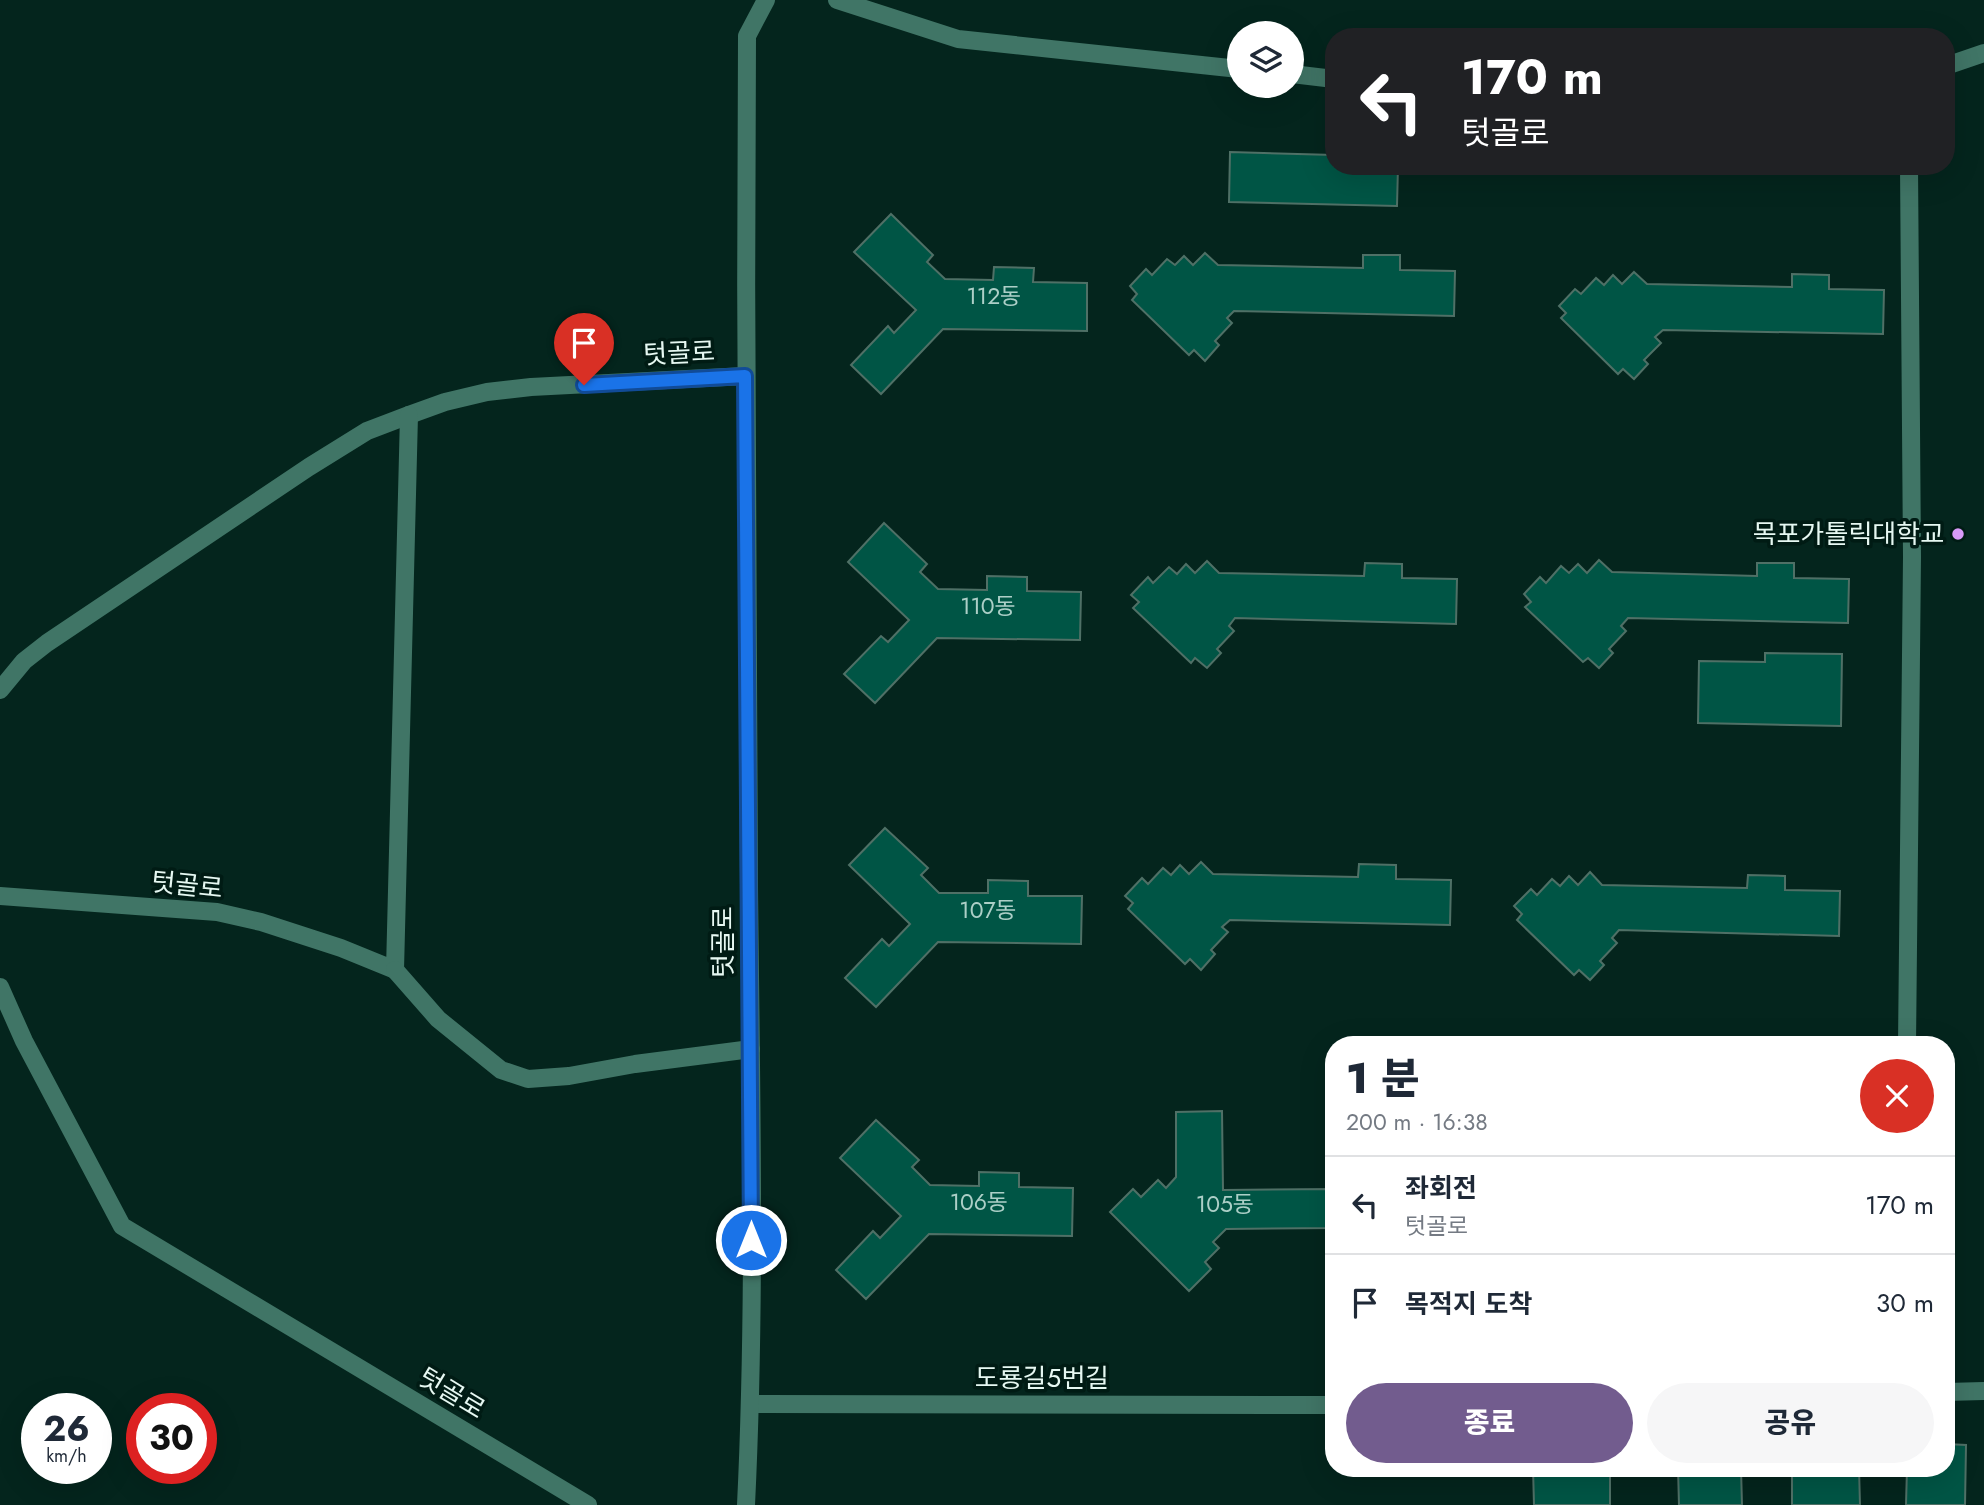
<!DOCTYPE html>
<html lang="ko">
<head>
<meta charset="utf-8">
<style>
  body { margin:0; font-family:Jost,"Noto Sans KR",sans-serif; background:#f6f6f7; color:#1f2937; height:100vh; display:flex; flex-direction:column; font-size:26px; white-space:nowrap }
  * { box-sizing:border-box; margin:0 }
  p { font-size:23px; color:#747a83 }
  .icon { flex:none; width:38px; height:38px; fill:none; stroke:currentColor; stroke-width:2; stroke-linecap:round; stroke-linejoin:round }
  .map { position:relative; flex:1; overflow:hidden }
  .drawer { position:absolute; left:1325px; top:1036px; width:630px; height:441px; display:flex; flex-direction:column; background:#fff; border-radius:28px; box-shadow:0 7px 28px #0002 }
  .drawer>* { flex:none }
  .banner { position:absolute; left:1325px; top:28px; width:630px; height:147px; border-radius:28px; box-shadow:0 7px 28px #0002; background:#202124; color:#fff; overflow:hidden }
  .buttons { position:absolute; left:1227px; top:21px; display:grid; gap:14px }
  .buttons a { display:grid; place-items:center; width:77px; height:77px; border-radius:50%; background:#fff; box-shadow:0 7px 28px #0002; font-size:35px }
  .speed { position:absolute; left:21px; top:1393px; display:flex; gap:14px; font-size:35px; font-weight:700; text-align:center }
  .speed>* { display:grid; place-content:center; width:91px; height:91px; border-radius:50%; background:#fff; box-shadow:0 7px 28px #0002; line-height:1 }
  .speed small { font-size:18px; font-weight:400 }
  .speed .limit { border:10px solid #d22; background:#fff; color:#111 }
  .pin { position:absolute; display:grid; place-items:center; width:60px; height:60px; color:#fff; margin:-72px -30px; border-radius:50% 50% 50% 0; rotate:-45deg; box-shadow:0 0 7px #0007 }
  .pin .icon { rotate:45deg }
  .me { position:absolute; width:77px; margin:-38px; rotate:0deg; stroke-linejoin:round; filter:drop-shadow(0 0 5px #0008) }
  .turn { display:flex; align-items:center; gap:24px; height:147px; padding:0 21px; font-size:32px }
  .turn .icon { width:91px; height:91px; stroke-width:2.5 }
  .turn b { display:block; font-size:49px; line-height:60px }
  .round { display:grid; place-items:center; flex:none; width:74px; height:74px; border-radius:37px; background:#f6f6f7 }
  .summary { display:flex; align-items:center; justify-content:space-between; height:119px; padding:0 21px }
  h1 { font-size:42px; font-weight:800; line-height:52px }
  .action { display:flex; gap:14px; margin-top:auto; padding:14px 21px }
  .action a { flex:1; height:80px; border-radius:42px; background:#725c8e; color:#fff; font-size:28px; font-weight:800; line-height:80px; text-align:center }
  .action a+a { background:#f6f6f7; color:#1f2937 }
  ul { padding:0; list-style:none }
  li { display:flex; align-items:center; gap:21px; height:98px; padding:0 21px; border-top:2px solid #e0e1e3 }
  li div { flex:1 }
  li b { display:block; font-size:26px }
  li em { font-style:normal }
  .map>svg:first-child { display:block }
  .building { fill:#005545; stroke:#4f7066; stroke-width:2 }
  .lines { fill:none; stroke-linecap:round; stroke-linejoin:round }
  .minor { stroke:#407566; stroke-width:18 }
  .route-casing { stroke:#114b97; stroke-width:18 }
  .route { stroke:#1a73e8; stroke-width:12 }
  .poi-dot { fill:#d89af8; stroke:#001b14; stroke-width:2.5 }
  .labels { text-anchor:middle; stroke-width:7; stroke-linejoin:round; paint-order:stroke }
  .number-label { font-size:23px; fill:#accfc7 }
  .street-label { font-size:26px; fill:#e6f8f2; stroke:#001b14 }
  .poi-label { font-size:26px; fill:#e6f8f2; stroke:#001b14; text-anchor:end }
</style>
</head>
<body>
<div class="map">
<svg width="1984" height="1505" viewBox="0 0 1984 1505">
  <rect width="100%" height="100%" fill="#04251d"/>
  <g class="building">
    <polygon points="1230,152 1334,155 1334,166 1398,166 1397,206 1229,202"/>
    <polygon points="891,214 933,255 927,262 945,279 993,280 994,267 1034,268 1033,282 1087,283 1087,331 943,329 881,394 851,365 888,326 894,333 916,310 854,252"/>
    <polygon points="1205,253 1218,265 1363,268 1363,255 1400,255 1400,270 1455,271 1454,316 1234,311 1227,318 1232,323 1215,341 1219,345 1205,361 1194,350 1189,355 1132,300 1137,294 1130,286 1146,269 1152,275 1167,259 1175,265 1184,256 1193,265"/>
    <polygon points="1634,272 1647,284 1792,287 1792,274 1829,275 1829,289 1884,290 1883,334 1663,330 1655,337 1661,343 1644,360 1648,364 1634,379 1623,369 1618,374 1561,318 1566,313 1559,306 1575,289 1581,294 1596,278 1604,285 1613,275 1622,284"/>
    <polygon points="884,523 927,564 920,572 938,589 987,590 987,576 1027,577 1027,591 1081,592 1080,640 937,638 875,703 844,674 881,636 888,642 909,620 848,562"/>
    <polygon points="1599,560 1612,572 1757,576 1757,563 1794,563 1794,578 1849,579 1848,623 1628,618 1621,626 1626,631 1609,649 1613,653 1599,668 1588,658 1583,662 1525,607 1531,602 1524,594 1540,577 1546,583 1561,566 1569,573 1578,564 1587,573"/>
    <polygon points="1207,561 1219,573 1364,576 1365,563 1402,564 1402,578 1457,579 1456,624 1235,618 1229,626 1234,631 1217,649 1221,653 1207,668 1195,658 1191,663 1133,608 1139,602 1131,595 1148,577 1153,583 1169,567 1177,574 1186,564 1195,573"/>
    <polygon points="1765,653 1842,654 1841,726 1698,723 1699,661 1765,662"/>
    <polygon points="885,828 928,868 921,875 939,893 988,893 988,880 1028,881 1028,896 1082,896 1081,944 938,942 876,1007 845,978 882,939 889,946 910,924 849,865"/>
    <polygon points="1201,862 1213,874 1358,877 1359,864 1396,865 1396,879 1451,880 1450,925 1230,920 1222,927 1228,932 1211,950 1215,954 1201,970 1190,959 1185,964 1128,909 1133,903 1125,896 1142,878 1148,884 1163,868 1171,875 1180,865 1189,874"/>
    <polygon points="1590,872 1602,885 1747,888 1748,875 1785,876 1785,890 1840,891 1839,936 1619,930 1612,938 1617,943 1600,961 1604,965 1590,980 1579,970 1574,975 1517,920 1522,914 1514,906 1531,889 1537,895 1552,879 1560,886 1569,876 1578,885"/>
    <polygon points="1222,1111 1223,1190 1334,1189 1334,1228 1226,1229 1213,1242 1219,1248 1205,1262 1211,1269 1189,1291 1110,1212 1133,1189 1141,1197 1158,1180 1166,1188 1176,1177 1176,1112"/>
    <polygon points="876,1120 919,1160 912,1167 930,1185 979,1186 979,1172 1019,1173 1019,1187 1073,1188 1072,1236 929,1234 866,1299 836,1270 873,1231 880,1238 901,1216 840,1158"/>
    <polygon points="1946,1444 1966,1445 1965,1505 1906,1505 1907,1468 1946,1468"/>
    <polygon points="1533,1468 1610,1468 1610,1505 1534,1505"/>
    <polygon points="1678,1468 1741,1468 1742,1505 1679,1505"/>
    <polygon points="1792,1468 1859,1468 1860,1505 1792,1505"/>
  </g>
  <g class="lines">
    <g class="minor">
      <polyline points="837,0 958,39 1239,69"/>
      <polyline points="1946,66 1984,53"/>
      <polyline points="1292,74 1334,79"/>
      <polyline points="0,690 24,661 47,643 309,467 367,431 409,415 445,402 487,392 531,387 745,376"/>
      <polyline points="0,896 217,912 261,922 341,948 395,970 409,415"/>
      <polyline points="395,970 438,1019 501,1070 528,1079 569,1076 635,1064 751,1049"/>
      <polyline points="0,987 24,1041 122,1226 588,1505"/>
      <polyline points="1907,1045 1912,557 1909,166"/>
      <polyline points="1946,1392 1984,1391"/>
      <polyline points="751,1404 1334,1405"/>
      <path d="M 746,1505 C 756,1299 751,1091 749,885 C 747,602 745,319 747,36 L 766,0"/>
    </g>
  </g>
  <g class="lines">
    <defs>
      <polyline id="route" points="584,385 745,376 751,1240"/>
    </defs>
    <use href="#route" class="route-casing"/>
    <use href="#route" class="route"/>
  </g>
  <circle class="poi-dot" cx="1958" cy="534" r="7"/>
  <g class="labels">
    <g class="number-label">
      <text x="994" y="304">112동</text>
      <text x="988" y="614">110동</text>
      <text x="988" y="918">107동</text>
      <text x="979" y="1210">106동</text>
      <text x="1225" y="1212">105동</text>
    </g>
    <g class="street-label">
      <text transform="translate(679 353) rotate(-3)" y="9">텃골로</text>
      <text transform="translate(187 885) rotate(6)" y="9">텃골로</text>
      <text transform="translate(723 942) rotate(-90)" y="9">텃골로</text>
      <text x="1042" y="1387">도룡길5번길</text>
      <text transform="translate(452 1393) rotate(31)" y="9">텃골로</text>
    </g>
    <g class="poi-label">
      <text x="1944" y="543">목포가톨릭대학교</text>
    </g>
  </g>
</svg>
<div class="buttons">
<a><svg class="icon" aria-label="layers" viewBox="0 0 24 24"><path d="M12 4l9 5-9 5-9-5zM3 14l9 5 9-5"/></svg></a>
</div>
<div class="speed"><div>26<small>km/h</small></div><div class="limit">30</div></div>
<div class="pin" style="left:584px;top:385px;background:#d93025"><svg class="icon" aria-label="arrive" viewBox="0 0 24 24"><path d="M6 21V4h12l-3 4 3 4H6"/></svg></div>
<svg class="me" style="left:751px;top:1240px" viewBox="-20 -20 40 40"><circle r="17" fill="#1a73e8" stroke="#fff" stroke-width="3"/><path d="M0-11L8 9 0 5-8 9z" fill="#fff"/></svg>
<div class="banner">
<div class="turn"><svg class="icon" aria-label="left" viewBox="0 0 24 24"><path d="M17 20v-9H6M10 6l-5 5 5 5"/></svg><div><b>170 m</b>텃골로</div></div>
</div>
<section class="drawer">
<div class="summary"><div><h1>1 분</h1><p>200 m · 16:38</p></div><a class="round" style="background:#d93025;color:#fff"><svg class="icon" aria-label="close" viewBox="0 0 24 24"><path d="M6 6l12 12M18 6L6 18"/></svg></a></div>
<ul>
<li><svg class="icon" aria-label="left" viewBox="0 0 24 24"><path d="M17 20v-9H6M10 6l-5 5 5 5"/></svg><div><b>좌회전</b><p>텃골로</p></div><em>170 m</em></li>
<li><svg class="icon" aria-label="arrive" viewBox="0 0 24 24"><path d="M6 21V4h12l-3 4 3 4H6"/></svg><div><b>목적지 도착</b></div><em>30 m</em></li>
</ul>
<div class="action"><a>종료</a><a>공유</a></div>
</section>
</div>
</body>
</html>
